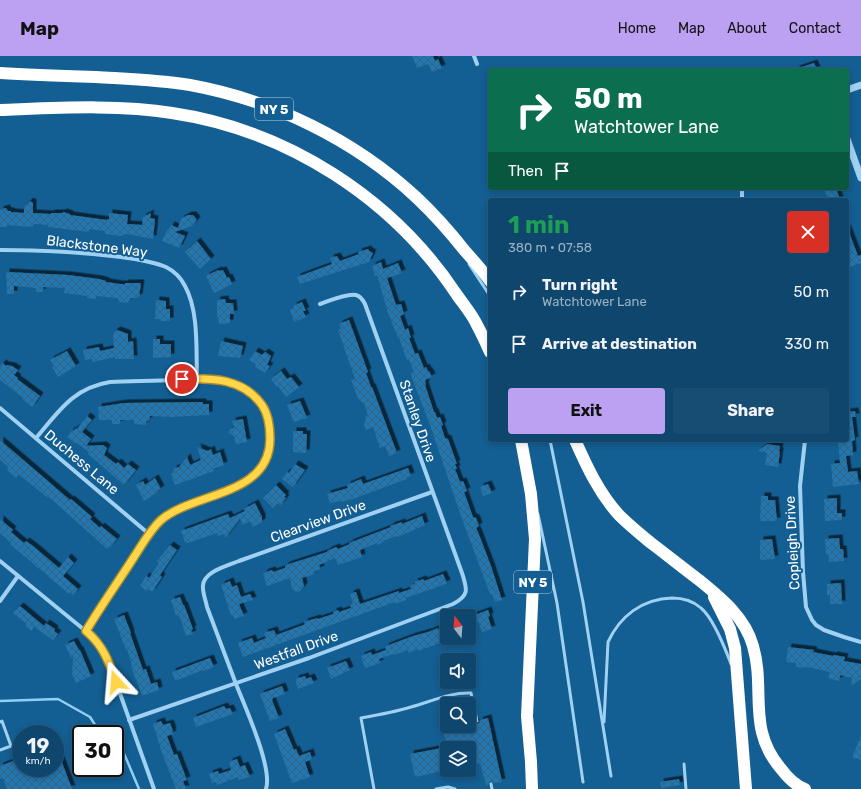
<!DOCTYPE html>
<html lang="en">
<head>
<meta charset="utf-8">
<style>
  body { margin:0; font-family:Rubik,sans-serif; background:#174d73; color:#f1f3f6; height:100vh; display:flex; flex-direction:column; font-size:15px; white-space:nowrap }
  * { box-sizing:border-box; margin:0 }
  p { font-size:13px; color:#9bb1c2 }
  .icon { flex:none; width:22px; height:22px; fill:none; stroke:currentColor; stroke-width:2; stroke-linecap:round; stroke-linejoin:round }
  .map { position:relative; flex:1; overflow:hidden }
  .drawer { position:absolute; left:488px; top:142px; width:361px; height:244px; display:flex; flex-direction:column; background:#0e466e; border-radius:4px; box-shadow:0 2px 6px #0003,0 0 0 1px #2e5e81 }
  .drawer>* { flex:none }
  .banner { position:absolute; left:488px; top:12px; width:361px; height:122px; border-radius:4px; box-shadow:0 2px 6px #0003,0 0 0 1px #2e5e81; background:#0b6e4f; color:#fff; overflow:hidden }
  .needle { width:26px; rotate:343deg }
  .fabs { position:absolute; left:440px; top:553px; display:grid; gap:8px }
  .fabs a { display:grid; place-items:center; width:36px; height:36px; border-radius:4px; background:#0e466e; box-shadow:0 2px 6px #0003,0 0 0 1px #2e5e81; font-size:20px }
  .speed { position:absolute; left:12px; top:669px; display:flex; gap:8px; font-size:20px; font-weight:700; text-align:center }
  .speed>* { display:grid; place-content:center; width:52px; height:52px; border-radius:50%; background:#0e466e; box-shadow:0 2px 6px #0003,0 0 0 1px #2e5e81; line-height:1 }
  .speed small { font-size:10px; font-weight:400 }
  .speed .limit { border:2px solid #111; border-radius:6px; background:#fff; color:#111 }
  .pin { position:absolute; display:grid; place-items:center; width:34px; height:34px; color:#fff; margin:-17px; border:2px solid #fff; border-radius:50%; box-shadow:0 1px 4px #0007 }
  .me { position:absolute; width:44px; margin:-22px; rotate:341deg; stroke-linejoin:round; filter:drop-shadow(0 0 3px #0008) }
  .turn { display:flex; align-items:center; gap:14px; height:84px; padding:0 20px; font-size:18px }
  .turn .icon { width:52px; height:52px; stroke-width:2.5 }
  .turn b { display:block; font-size:28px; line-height:34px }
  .then { display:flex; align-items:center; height:38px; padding:0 20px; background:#0003; gap:8px; font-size:15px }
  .round { display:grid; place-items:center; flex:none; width:42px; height:42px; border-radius:4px; background:#174d73 }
  .overview { display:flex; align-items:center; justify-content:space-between; height:68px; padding:0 20px }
  h1 { font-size:24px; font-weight:700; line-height:30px; color:#1e9e55 }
  .cta { display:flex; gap:8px; margin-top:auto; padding:8px 20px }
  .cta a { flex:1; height:46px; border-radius:4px; background:#bca0f2; color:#111; font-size:16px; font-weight:700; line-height:46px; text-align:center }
  .cta a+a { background:#174d73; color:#f1f3f6 }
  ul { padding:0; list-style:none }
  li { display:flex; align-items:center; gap:12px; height:52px; padding:0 20px }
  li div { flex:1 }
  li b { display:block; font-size:15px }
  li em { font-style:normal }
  header { display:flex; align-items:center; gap:24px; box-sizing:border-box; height:56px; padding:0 20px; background:#bca0f2; color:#111 }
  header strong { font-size:19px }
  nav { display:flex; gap:22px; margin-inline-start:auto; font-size:14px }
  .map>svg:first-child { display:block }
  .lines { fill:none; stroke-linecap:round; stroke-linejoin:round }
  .stream { stroke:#91cff5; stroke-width:2.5 }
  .building { fill:url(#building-cross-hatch); filter:url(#shadow) }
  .service { stroke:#a0d1f2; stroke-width:3 }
  .minor { stroke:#a0d1f2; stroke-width:4 }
  .tertiary { stroke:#a0d1f2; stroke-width:7 }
  .motorway { stroke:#fff; stroke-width:12 }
  .route-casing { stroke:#a68a30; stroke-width:10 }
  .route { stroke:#ffd54a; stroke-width:7 }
  .labels { text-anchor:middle; stroke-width:4; stroke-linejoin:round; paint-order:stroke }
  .shield { fill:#135e92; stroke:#b8cfde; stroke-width:1 }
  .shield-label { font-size:13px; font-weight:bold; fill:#fff }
  .street-label { font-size:14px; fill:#fff; stroke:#135e92 }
</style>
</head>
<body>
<header>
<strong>Map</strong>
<nav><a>Home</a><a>Map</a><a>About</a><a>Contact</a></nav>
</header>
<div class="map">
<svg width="861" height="733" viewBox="0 0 861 733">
  <defs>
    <pattern id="building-cross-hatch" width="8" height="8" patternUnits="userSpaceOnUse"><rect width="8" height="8" fill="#2077b1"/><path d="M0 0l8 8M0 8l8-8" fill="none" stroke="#36627e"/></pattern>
    <filter id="shadow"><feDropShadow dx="3.5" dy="-3.5" stdDeviation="0" flood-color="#0009"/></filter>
  </defs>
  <rect width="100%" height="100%" fill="#135e92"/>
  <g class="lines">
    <g class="stream">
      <polyline points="0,645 58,643 90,661 99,675 105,678"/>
      <polyline points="115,684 120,688 139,733"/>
    </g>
  </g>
  <g class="building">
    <polygon points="412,0 433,0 435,5 438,3 442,12 432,16 428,8 417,12"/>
    <polygon points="814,7 817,14 796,14 796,13"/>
    <polygon points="824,132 836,132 840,144 828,144"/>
    <polygon points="30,145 33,147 33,157 50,158 52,157 62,157 64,156 66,157 70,158 70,159 107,164 107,163 109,163 109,157 128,159 127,168 142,169 143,161 151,157 150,162 155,163 153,183 126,178 121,180 105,178 105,175 89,173 89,176 48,171 48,169 34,168 34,170 30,171 7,169 7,171 0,171 0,154 6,152 8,155 11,155 11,156 24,157 24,151"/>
    <polygon points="188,159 193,159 197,164 192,170 175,176 185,180 179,192 162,185 167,174 169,173 171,169 178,172 181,163"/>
    <polygon points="847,171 858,200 861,199 861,207 850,211 847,201"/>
    <polygon points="197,185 211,203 200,213 185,196"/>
    <polygon points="368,193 369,195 373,197 369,206 300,228 297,221 332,208 330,202 337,200 340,205 359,198 358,196"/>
    <polygon points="381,206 383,213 398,207 402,217 387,222 396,249 401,248 404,258 400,260 405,274 408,272 411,282 409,282 415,298 418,297 424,312 426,311 428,315 429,315 432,321 425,324 426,328 425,329 434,356 435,356 437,362 440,361 443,369 441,370 445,382 448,383 453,397 457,408 455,408 457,413 455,413 460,426 463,425 467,435 464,436 473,461 476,462 479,470 476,472 478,476 491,510 502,544 495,546 492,538 490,538 462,463 430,369 412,322 411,317 414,316 409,304 407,305 399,281 398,282 388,257 377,219 375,220 372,210"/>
    <polygon points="218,214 219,215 223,214 227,222 229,221 232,228 214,237 206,220"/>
    <polygon points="6,216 68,219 99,223 106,225 106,226 120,228 125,228 125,227 141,227 139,241 136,242 131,242 127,247 120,246 117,242 96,240 96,243 87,242 87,240 64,237 65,232 43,231 43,236 36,236 36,232 14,230 14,238 7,238"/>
    <polygon points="225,243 226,247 233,247 234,258 230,258 230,267 219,268 218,261 217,261 217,244"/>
    <polygon points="156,244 166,245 166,253 170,253 170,265 161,265 161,263 155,263"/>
    <polygon points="302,246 306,255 303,255 306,261 294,266 290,254 294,252 293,250"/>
    <polygon points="349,264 368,316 366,317 371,331 372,331 397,397 389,400 385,390 380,392 373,371 366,374 364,369 366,362 366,360 368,359 364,348 358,343 351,324 355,323 338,274 341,273 339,268"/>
    <polygon points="117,274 128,278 128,286 133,285 134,303 115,303 115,301 93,306 92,303 85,304 83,294 99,291 100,295 114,292 113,279 114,276"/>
    <polygon points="153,283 160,283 160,288 171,288 171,301 153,302"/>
    <polygon points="221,285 243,290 240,302 218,300"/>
    <polygon points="67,295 76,310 58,321 52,311 54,310 50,304"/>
    <polygon points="255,295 262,299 265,296 271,300 267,309 270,310 265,317 255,311 256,308 249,304"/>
    <polygon points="3,307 5,309 12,310 18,314 14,319 18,322 17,323 40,340 32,351 22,343 23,342 0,324 0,310"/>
    <polygon points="281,315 287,323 291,321 299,331 286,341 278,330 277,331 271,323"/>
    <polygon points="300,345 307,362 294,366 287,349"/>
    <polygon points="203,346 203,348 209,348 209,359 171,361 150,360 149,365 146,365 146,369 134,368 134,364 120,364 120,368 112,368 112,364 99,364 98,351 124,347"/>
    <polygon points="855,355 856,361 852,361 855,384 852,385 853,399 846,400 848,416 857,415 859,428 833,431 831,408 840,407 838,384 847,384 847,356"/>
    <polygon points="87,360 92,364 82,376 91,383 86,390 103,389 107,392 104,399 116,408 118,406 124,412 128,408 136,414 124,429 88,398 89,396 77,387 76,388 67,381 72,374 73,375 76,372 77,373"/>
    <polygon points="243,363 247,386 236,388 234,380 229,377 230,373 234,372 232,365"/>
    <polygon points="293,375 303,375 303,378 307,378 306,397 293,396"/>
    <polygon points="0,384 70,444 71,443 92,461 90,463 100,472 101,470 117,483 111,490 107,493 49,441 48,442 22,421 18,419 16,422 7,414 9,412 0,404"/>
    <polygon points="767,388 780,390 779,395 780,395 778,411 765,409 767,397 758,395"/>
    <polygon points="197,391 208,395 211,393 213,399 220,396 224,409 213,413 214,415 175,429 171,418 174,416 173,413 179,411 187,401 190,409 201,404"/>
    <polygon points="295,408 305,414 293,431 282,423 287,416 289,417"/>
    <polygon points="408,412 411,420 407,421 407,423 353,443 340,446 340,445 330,447 327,438 348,432 347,429 361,423 363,428"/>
    <polygon points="155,422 161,433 157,435 158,436 144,445 136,429 143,425 145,429"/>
    <polygon points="488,428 492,437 483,440 480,431"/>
    <polygon points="276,429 286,439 284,441 286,442 280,450 278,447 273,452 263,442"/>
    <polygon points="761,440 768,440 768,444 775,444 777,465 760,465"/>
    <polygon points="837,442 837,457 842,457 842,464 825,465 824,443"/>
    <polygon points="255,447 262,461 262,466 253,471 250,465 243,469 240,463 225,482 224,478 218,480 217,477 188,487 185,486 181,475 228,458 230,462 245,455 244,453"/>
    <polygon points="422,460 425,469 398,481 397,480 383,485 384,486 378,489 377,487 360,494 362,501 338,509 335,502 319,509 321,513 313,516 314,518 302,522 304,530 300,535 296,536 292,533 290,522 267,530 263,518 266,516 272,514 273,516 285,512 285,510 289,508 327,496 327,495 336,491 338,493 350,488 349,487 391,471 390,470 402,466 402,468"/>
    <polygon points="0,463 13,474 11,476 24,487 26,485 33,490 59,512 68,501 74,507 63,520 78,533 73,539 70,536 69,538 10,488 11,487 0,477"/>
    <polygon points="839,482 840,493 843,493 844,505 829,506 828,498 826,498 825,483"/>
    <polygon points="772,483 775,503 760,504 760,484"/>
    <polygon points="170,489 177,494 160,519 162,521 152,536 148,533 147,535 140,530 146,520 149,522 159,507 157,505"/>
    <polygon points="443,518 447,527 443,529 406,542 406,544 396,548 395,546 370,555 243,601 238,587 252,582 254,587 266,582 264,577 274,574 276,579 303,569 305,568 304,566 317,562 318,563 333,558 333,556 338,554 339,556 351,552 350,549 353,548 350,538 356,536 360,548 399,535 399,537 411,533 410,530 415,528 414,526 423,523 424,525"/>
    <polygon points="230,525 232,531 237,529 241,541 250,538 253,544 239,548 244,560 234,563 233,559 231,559 221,529"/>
    <polygon points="841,527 842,548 830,548 830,539 827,539 827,528"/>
    <polygon points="180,541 183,549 184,549 193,573 191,574 193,578 186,580 179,559 176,560 171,544"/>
    <polygon points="20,550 44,570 46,567 55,573 54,575 58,578 53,584 34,571 31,575 25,570 27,568 13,557"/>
    <polygon points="488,554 490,560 488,561 492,573 482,576 478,566 470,568 469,561"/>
    <polygon points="124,559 131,577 130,577 143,614 146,613 151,628 157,626 159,634 142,640 132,613 131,609 132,609 127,593 126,594 114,563"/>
    <polygon points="438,572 443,586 418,595 417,593 409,597 408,594 394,599 393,598 379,603 380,607 365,612 361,600 371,596 372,599 386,594 385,591 389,589 413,580 428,576"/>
    <polygon points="74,585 79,594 80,594 91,620 76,627 72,618 73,601 71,602 65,589"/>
    <polygon points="788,591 814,594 813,596 833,600 834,599 845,601 844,605 861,608 861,623 851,630 852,622 840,619 839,625 828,622 830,616 807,611 805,612 796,611 796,607 786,606"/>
    <polygon points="210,602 214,611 203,615 203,614 175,625 172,616"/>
    <polygon points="346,605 350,614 331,623 327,612"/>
    <polygon points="305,620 306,623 311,621 314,627 298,633 295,623"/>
    <polygon points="282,630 285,638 273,642 272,644 279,662 270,665 260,638"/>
    <polygon points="224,650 226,653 230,652 233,658 196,671 193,662"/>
    <polygon points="488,662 502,726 494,727 490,725 488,729 486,729 480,707 469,710 469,692 447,692 447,691 447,714 415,721 410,698 447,691 444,677 473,671 472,666 474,665 477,668 479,667 480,664"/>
    <polygon points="161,665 163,669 170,667 173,675 172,675 173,678 167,680 174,699 177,698 187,724 183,725 186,733 176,733 162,697 153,668"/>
    <polygon points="285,673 294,694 296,693 299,700 310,696 312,703 305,706 310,721 292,727 274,678"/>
    <polygon points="861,680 861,704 852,701"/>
    <polygon points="55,688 72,733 7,733 3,722 0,723 0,710 21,702 21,712 55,712"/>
    <polygon points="237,703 240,711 245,709 250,721 239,724 238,721 217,729 216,726 212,727 209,718 218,715 219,718 231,714 229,706"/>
    <polygon points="679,723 680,729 661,732 660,726"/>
  </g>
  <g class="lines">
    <g class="service">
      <polyline points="469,208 490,240"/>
      <polyline points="550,384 583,546 611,720"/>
      <polyline points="538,458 557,547 583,726"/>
      <polyline points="0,666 2,665 11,690 0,694"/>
      <path d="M 604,666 L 608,586 C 620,560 642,543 672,542 C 683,542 692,544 701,552 C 714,563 725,592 731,608"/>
      <polyline points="684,708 686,733"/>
      <polyline points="491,728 492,733"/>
      <path d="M 374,733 L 361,662 C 378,659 395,656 411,651 C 430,646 450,636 471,637 L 477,665"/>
      <polyline points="436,733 448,731 455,733"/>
    </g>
    <g class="minor">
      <polyline points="474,0 477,8"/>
      <polyline points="742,132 742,144"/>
      <path d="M 0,194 C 41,194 81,196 121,201 C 136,203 152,205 166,211 C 174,215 181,222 185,230 C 199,255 196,295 197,323"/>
      <polyline points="0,352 149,478"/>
      <path d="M 36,382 C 59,355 73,332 110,326 C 131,325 153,325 174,324 C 192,323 211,321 228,326 C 251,331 270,352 270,375 C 270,400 266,410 247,425 C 239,431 228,434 219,438 C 199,445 178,451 161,464 C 157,468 153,473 149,478 L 86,575"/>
      <polyline points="805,384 800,430 803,516 806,551 812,564 816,569 824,574 844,581 861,586"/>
      <polyline points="0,505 93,581 107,601 154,733"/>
      <polyline points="0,545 18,520"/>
      <path d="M 129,664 L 309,602 L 453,548 C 470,539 467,533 462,517 L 365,248 C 363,244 360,240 356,239 C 347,237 329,245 320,248"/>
      <path d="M 266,733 C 273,712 245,651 236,628 C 226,602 217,577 207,551 C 206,545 203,538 203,532 C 201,516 227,510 239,505 L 432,436"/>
    </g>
    <g class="tertiary">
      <polyline points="847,34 861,29"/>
      <polyline points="847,83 861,122"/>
    </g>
    <g class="motorway">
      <path d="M 0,17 C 32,19 64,20 96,21 C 128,23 159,24 190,29 C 273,44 355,84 417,142 C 434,158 450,176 465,195 C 474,205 483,215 490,225"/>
      <path d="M 0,54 C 55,52 118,48 172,57 C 287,74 393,142 457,239 C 464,249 472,258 477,269 C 482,278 486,287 490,296"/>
      <polyline points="521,384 531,438 535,483 527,660 531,706 532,733"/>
      <path d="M 575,384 C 587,411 599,437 619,459 C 629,469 640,478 651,487 C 667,499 683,512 699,524 C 721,542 745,561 753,590 C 766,635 746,673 782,714 C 788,722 795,729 805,733"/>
      <polyline points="714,541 730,573 735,592 746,733"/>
    </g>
  </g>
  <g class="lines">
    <defs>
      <path id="route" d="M 116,626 C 109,606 103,589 86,575 C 101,550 118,526 134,501 C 142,489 150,474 161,464 C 194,436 270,440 270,383 C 270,371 269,359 262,349 C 243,322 212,322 182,323"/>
    </defs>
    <use href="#route" class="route-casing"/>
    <use href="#route" class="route"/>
  </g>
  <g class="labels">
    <g class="shield">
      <rect x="255" y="42" width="38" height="22" rx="3"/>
      <rect x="514" y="515" width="38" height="22" rx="3"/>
    </g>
    <g class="shield-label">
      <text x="274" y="58">NY 5</text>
      <text x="533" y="531">NY 5</text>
    </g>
    <g class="street-label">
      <text transform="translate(97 190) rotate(7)" y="5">Blackstone Way</text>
      <text transform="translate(418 365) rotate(71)" y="5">Stanley Drive</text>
      <text transform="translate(82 406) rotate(40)" y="5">Duchess Lane</text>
      <text transform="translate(318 465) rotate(-20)" y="5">Clearview Drive</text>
      <text transform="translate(792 487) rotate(-93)" y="5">Copleigh Drive</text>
      <text transform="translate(296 594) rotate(-20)" y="5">Westfall Drive</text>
    </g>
  </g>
</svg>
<div class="fabs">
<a><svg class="needle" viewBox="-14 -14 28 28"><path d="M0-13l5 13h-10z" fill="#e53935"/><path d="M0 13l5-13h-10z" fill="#9bb1c2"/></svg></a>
<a><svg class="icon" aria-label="sound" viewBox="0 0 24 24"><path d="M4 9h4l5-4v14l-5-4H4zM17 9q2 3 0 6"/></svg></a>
<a><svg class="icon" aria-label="search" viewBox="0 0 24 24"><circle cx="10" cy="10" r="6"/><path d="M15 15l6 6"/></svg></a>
<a><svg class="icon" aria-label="layers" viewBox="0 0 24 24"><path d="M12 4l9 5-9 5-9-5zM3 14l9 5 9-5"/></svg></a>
</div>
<div class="speed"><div>19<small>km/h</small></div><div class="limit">30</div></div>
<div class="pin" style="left:182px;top:323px;background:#d93025"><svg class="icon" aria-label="arrive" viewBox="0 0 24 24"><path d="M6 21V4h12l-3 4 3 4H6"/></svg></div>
<svg class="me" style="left:116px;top:626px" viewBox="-20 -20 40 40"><path d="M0-17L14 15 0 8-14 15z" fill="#ffd54a" stroke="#fff" stroke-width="4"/></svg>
<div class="banner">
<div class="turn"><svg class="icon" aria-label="right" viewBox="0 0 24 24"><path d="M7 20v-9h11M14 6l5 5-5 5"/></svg><div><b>50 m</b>Watchtower Lane</div></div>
<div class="then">Then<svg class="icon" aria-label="arrive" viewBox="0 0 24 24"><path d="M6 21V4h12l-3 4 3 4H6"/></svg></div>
</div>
<section class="drawer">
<div class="overview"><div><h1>1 min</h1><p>380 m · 07:58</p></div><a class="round" style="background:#d93025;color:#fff"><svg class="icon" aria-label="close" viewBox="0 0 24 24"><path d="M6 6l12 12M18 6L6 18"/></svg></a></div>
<ul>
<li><svg class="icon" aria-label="right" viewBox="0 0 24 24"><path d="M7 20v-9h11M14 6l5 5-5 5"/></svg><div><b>Turn right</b><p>Watchtower Lane</p></div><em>50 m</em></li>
<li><svg class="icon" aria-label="arrive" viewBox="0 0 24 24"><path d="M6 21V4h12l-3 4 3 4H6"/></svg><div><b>Arrive at destination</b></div><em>330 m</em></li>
</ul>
<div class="cta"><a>Exit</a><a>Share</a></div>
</section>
</div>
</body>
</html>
